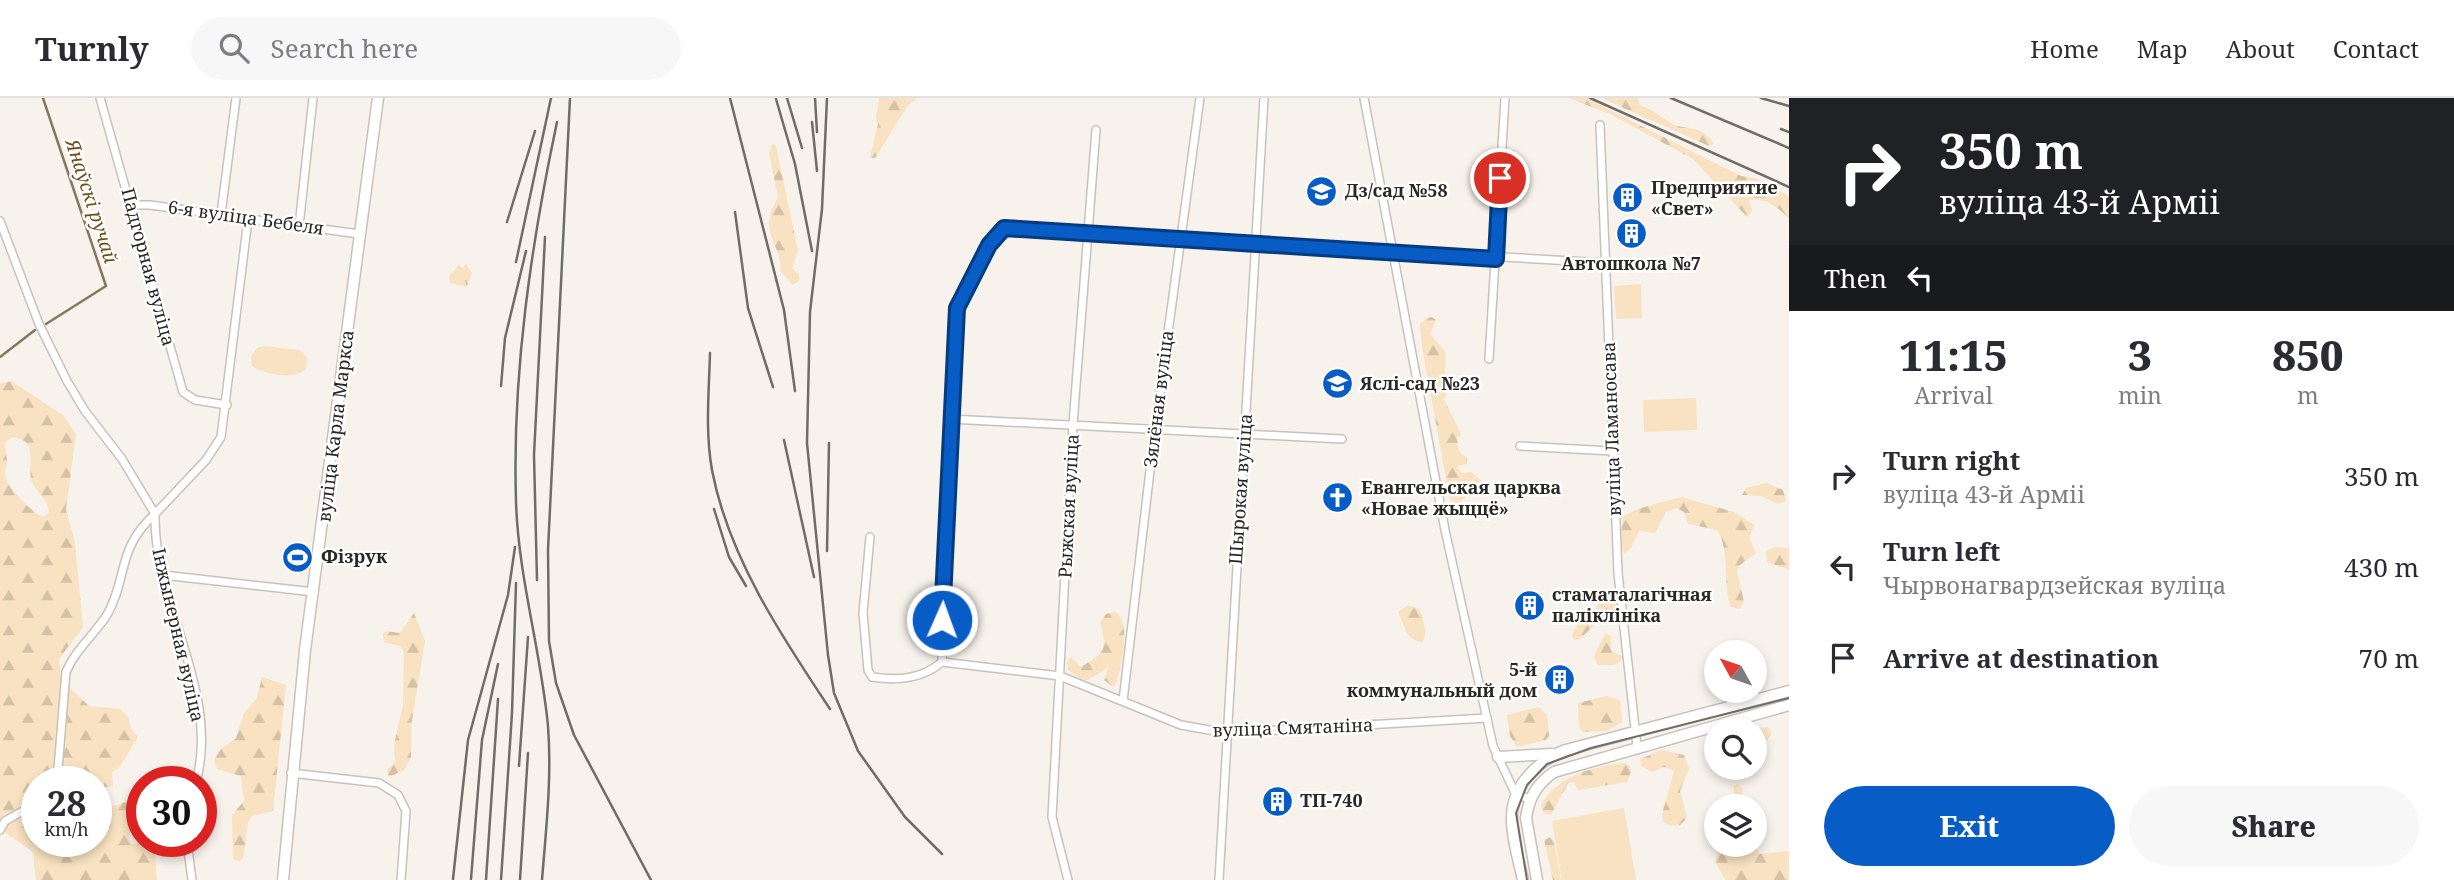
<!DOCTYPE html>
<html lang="en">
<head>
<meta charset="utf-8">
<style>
  body { margin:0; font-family:"Noto Serif",serif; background:#f7f7f7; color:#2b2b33; height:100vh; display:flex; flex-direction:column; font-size:26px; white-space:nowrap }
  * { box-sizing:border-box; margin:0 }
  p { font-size:23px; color:#7c7c81 }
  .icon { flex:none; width:38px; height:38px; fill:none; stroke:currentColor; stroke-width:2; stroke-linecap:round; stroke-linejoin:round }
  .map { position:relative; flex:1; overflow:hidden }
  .sheet { display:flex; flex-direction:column; background:#fff; width:665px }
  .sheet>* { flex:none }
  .top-card { background:#202124; color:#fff; overflow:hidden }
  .needle { width:46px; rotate:310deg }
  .buttons { position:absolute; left:1704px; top:542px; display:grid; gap:14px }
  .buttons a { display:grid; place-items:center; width:63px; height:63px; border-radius:50%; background:#fff; box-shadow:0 4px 10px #0003; font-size:35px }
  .speed { position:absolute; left:21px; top:668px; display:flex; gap:14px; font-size:35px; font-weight:700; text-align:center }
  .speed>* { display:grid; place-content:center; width:91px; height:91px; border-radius:50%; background:#fff; box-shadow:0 4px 10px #0003; line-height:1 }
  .speed small { font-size:18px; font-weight:400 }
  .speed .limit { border:10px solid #d22; background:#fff; color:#111 }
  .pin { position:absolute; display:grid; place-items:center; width:60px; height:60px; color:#fff; margin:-30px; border:4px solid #fff; border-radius:50%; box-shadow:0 2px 7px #0007 }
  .me { position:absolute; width:77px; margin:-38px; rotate:2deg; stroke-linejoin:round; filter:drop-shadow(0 0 5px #0008) }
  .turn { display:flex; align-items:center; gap:24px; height:147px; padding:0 35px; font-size:32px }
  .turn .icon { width:91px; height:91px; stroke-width:2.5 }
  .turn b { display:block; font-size:49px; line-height:60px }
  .then { display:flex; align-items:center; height:66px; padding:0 35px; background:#0003; gap:14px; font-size:26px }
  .eta { display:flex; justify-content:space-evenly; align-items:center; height:119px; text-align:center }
  .eta b { font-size:42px; font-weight:800; line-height:49px }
  .cta { display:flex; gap:14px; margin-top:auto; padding:14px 35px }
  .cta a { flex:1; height:80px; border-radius:42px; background:#085cc5; color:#fff; font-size:28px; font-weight:800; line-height:80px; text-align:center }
  .cta a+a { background:#f7f7f7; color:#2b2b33 }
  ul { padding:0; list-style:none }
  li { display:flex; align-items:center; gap:21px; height:91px; padding:0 35px }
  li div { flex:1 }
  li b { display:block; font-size:26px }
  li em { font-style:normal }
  header { display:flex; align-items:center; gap:42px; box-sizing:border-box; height:98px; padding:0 35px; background:#fff; border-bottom:2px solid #e1e1e2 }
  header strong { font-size:33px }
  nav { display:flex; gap:38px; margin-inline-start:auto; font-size:24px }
  .search { width:490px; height:63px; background:#f7f7f7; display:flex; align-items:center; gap:18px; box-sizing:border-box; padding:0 24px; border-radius:38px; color:#7c7c81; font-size:26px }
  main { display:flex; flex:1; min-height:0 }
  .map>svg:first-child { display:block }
  .grass { fill:url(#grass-tufts) }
  .forest { fill:url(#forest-firs); fill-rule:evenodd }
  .pitch { fill:#f8e2c1 }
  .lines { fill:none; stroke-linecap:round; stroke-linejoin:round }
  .stream { stroke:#86765e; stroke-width:2.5 }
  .street-casing { stroke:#c7c2bc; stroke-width:10 }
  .secondary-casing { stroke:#c7c2bc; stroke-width:13 }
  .street { stroke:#fff; stroke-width:7 }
  .secondary { stroke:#fff; stroke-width:10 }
  .tram { stroke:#706d69; stroke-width:2 }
  .rail { stroke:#706d69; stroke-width:2.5 }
  .route-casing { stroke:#053c80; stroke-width:18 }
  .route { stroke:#085cc5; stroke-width:12 }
  .labels { text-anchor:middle; stroke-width:5; stroke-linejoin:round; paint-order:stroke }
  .poi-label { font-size:18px; font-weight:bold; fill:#2a2825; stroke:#fff; text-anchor:start }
  .street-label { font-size:18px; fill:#2a2825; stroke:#fff }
  .water-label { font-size:19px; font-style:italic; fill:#6f4f17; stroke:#fff }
</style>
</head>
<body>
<header>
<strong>Turnly</strong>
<div class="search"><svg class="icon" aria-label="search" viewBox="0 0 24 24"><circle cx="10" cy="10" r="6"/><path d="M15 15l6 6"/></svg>Search here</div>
<nav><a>Home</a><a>Map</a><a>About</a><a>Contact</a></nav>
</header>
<main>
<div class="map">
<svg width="1789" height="782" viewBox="0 0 1789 782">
  <defs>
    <pattern id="grass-tufts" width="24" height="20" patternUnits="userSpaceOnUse" patternTransform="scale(1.75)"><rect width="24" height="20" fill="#f8e2c1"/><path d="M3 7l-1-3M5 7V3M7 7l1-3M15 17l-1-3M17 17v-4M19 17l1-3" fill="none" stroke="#d5c2a6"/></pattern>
    <pattern id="forest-firs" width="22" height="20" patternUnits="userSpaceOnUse" patternTransform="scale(1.75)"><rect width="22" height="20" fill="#f8e2c1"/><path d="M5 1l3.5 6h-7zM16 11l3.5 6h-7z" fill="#d5c2a6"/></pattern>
  </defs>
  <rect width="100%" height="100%" fill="#f7f2eb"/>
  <polygon class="grass" points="466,166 472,175 467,189 450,185 449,178 459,167 463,170"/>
  <g class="forest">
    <polygon points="879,0 917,0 907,9 875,60 870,60 878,26 876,18"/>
    <path d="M 1568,0 L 1586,0 L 1741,78 L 1755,80 L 1785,96 L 1789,99 L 1789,121 C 1776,108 1768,100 1749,102 L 1752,113 L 1747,119 L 1693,61 L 1610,16 Z"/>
    <path d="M 1601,0 L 1638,0 L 1639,7 C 1652,11 1658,17 1669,24 C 1688,35 1698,23 1714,46 L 1709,48 Z"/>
    <path d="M 772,46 L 776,48 L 798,153 L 792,170 L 799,176 L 799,183 L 793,187 L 781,174 C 781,142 756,135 778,100 L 769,55 Z"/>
    <polygon points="1432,219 1436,222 1430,236 1445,253 1445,275 1450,286 1444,301 1461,336 1457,341 1459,353 1467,360 1467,366 1459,367 1458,371 1462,375 1471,374 1483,384 1478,397 1468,397 1458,406 1450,402 1422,249 1420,226 1426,220"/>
    <path d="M 11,283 L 63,317 L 76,336 L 66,411 L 75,444 L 83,529 L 59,561 L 61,581 L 89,608 L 120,611 L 128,618 L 131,631 L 138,639 L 119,670 L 112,674 L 113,688 L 96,691 L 96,684 L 73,684 L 58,675 L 47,674 L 43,678 L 46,684 L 37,684 L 37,744 L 96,744 L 96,706 L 114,708 L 131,702 L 142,711 L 142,725 L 135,727 L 128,738 L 132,746 L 142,745 L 155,756 L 157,782 L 36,782 L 33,754 L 0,731 L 0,286 ZM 13,339 C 42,344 24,369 33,386 C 39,398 48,401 49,415 L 42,419 C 32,414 6,389 5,377 C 4,372 8,367 7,361 C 6,354 5,350 5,344 Z"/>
    <polygon points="1767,385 1783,392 1786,403 1778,406 1761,398 1742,397 1746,390"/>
    <path d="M 1681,399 L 1734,414 L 1754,427 L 1749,440 L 1756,455 L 1740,467 L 1737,473 L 1744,504 L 1739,511 L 1731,509 C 1722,485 1731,453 1717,432 L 1688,426 L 1684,414 L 1676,410 L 1666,414 L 1655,435 L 1639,433 L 1631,450 L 1625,455 L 1620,450 L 1623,418 L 1641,410 Z"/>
    <polygon points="1775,449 1789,450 1789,472 1767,464 1766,453"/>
    <path d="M 1608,491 L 1616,508 L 1616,519 L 1594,527 L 1580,541 L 1574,542 L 1572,537 C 1579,518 1586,522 1596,510 C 1600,505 1601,498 1603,492 Z"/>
    <path d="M 1408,507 L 1419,511 C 1423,521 1429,536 1422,544 C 1405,542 1405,527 1398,514 Z"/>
    <path d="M 1116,514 C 1132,527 1121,568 1116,586 L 1113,589 L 1104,582 L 1108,570 L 1088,582 L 1080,581 L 1068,572 L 1067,564 L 1071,559 L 1081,569 C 1105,554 1108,553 1100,525 L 1106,516 Z"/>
    <polygon points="414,515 425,543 411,628 411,660 404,672 389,679 387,672 395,664 394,647 403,607 404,554 400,548 384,544 383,536 386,533 400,535"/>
    <polygon points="1605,535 1611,538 1611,553 1622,558 1621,563 1614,567 1598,567 1594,558"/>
    <polygon points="262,579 286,587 273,713 252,718 248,725 243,760 239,763 233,761 232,717 244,703 241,678 217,671 214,662 221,651 236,640 244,615 257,600"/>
    <polygon points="1607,598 1620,603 1622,624 1607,633 1583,634 1579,629 1578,605"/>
    <polygon points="1539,609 1547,617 1549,638 1546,642 1517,649 1510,638 1507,617"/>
    <path d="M 1768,629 L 1772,634 C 1767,645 1760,648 1755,657 L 1755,632 L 1753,632 Z"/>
    <polygon points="1661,652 1684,657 1689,671 1680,693 1687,720 1680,727 1671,728 1663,724 1662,716 1674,673 1664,669 1652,674 1641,668 1640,661"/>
    <path d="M 1625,665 L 1630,668 L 1631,674 L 1627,684 L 1578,692 L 1574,684 L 1568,685 L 1551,717 L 1543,715 L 1541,707 C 1557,678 1593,668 1625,665 Z"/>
    <polygon points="1738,686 1743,691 1740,709 1717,709 1717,730 1709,717 1711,710 1729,705 1735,699 1733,688"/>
    <polygon points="1550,739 1554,744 1561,782 1553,782 1544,742"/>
    <polygon points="1720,747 1755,747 1759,756 1789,753 1789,782 1726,782 1715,764"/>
  </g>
  <g class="pitch">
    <polygon points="1641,186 1642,220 1616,221 1614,188"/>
    <path d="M 264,248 L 299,252 L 307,259 L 306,271 C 295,282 264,277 252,268 L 251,259 L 257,250 Z"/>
    <polygon points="1696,300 1697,332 1644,334 1643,302"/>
    <polygon points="1624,710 1636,782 1562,782 1552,723"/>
  </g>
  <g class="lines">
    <g class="stream">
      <polyline points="43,0 106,188 46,226"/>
      <polyline points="0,259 35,232"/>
    </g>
    <defs>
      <g id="street">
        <polyline points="100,0 183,294 195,302 227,307"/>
        <polyline points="1364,0 1445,432 1493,648 1515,695 1531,702"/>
        <polyline points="1600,27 1618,475 1637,648"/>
        <polyline points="132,107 150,107 359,136"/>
        <polyline points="221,116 236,0"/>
        <path d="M 0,123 L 39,226 L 67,283 L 85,313 L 122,361 L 155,416 C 116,451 128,480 107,517 C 94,537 75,552 66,574 L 58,671 L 51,684"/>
        <polyline points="299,128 313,0"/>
        <polyline points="1489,261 1505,0"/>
        <polyline points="950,321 1342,341"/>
        <polyline points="1520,348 1612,353"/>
        <path d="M 870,439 L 863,515 L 868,572 L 872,579 C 898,583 922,581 942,564"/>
        <polyline points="163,477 314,494"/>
        <path d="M 942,564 L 955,226 C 959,200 984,146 1004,130 L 1606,165"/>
        <polyline points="942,564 1060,578 1181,627 1226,635 1487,620"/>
        <polyline points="1123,603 1155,330 1200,0"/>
        <polyline points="291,675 379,685 398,697 406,713 401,782"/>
        <path d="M 196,684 C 221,593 153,506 155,416 L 206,362 L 221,339 L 248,121"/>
        <polyline points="0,732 5,723 37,705"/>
        <polyline points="187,744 192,782"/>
        <polyline points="1068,782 1052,719 1073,326 1096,32"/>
        <polyline points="1219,782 1264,0"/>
      </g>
      <g id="secondary">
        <polyline points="1498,659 1552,656"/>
        <polyline points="283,782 305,552 378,0"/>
        <path d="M 1523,782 C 1515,744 1500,709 1529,677 C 1539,666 1551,657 1566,652 L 1789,593"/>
        <path d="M 1537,782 L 1526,720 C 1529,699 1537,686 1554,674 L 1789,607"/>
      </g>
    </defs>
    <use href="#street" class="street-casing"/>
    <use href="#secondary" class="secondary-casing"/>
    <use href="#street" class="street"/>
    <use href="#secondary" class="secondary"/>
    <polyline class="tram" points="1527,782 1516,715 1527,687 1547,666 1591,650 1789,600"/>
    <g class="rail">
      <polyline points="570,0 548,452 549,543 556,585 574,637 651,782"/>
      <polyline points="730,0 784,212 795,293"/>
      <polyline points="787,0 802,50"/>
      <polyline points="815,0 817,34"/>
      <polyline points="827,0 822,111 810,214 807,345 828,557 834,595 858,653 905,719 942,756"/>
      <polyline points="1590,0 1789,89"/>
      <polyline points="1671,0 1789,50"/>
      <polyline points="1761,0 1789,8"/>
      <polyline points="776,1 795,66 812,153"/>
      <polyline points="812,24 817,73"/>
      <polyline points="1781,31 1789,34"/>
      <polyline points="735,114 748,210 773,289"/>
      <polyline points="507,124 535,33"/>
      <polyline points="516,164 551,0"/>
      <path d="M 710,255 C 709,294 705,333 712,372 C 728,458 782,539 830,611"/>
      <polyline points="501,288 505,240 526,153"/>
      <polyline points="784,342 814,479"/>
      <polyline points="714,411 729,459 746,488"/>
      <polyline points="827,453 829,345"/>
      <polyline points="537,482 534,357 545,139"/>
      <polyline points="519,668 528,539"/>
      <polyline points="453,781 468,642 508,497 515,449"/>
      <polyline points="471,781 482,642 498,566"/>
      <polyline points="486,782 498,601"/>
      <polyline points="501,782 512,615 516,485"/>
      <polyline points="520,782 528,655"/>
      <path d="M 542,782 C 546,732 552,679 548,628 C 541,553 518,478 516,403 C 512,276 531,147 557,24"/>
    </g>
  </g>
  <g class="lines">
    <defs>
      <polyline id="route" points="942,522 957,210 989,147 1004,130 1496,161 1500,80"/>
    </defs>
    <use href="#route" class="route-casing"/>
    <use href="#route" class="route"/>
  </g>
  <defs>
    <symbol id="school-disc" viewBox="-11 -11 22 22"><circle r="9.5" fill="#085cc5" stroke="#fff"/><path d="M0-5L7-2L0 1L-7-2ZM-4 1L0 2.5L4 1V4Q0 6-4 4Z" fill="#fff"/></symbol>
    <symbol id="building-disc" viewBox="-11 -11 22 22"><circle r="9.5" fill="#085cc5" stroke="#fff"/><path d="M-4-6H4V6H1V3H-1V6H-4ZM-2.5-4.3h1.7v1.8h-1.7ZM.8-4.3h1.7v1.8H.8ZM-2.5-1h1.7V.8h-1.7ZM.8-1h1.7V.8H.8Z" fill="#fff"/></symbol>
    <symbol id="church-disc" viewBox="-11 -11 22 22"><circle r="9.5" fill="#085cc5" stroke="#fff"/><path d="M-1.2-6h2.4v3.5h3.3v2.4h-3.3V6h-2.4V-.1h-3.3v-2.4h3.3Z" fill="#fff"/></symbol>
    <symbol id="stadium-disc" viewBox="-11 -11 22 22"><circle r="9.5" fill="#085cc5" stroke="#fff"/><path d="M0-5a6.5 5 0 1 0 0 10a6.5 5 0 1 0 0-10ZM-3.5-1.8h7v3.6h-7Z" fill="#fff"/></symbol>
  </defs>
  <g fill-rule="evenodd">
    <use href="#school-disc" x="1304" y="76" width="35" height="35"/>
    <use href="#building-disc" x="1610" y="82" width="35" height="35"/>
    <use href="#building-disc" x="1614" y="118" width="35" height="35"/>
    <use href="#school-disc" x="1320" y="268" width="35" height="35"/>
    <use href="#church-disc" x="1320" y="382" width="35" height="35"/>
    <use href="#stadium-disc" x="280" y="442" width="35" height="35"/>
    <use href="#building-disc" x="1512" y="490" width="35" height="35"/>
    <use href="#building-disc" x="1542" y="564" width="35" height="35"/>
    <use href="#building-disc" x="1260" y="686" width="35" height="35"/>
  </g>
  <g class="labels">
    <g class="poi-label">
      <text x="1651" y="96">Предприятие<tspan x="1651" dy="21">«Свет»</tspan></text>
      <text x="1345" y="99">Дз/сад №58</text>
      <text x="1631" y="172" text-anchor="middle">Автошкола №7</text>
      <text x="1360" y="292">Яслі-сад №23</text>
      <text x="1361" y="396">Евангельская царква<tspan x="1361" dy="21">«Новае жыццё»</tspan></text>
      <text x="321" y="465">Фізрук</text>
      <text x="1552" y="503">стаматалагічная<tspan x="1552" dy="21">паліклініка</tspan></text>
      <text x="1537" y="578" text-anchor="end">5-й<tspan x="1537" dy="21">коммунальный дом</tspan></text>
      <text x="1300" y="709">ТП-740</text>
    </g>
    <g class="street-label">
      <text transform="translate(246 120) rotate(8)" y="6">6-я вуліца Бебеля</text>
      <text transform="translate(148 169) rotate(75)" y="6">Падгорная вуліца</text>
      <text transform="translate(1159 301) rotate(-83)" y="6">Зялёная вуліца</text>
      <text transform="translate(336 328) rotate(-83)" y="6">вуліца Карла Маркса</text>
      <text transform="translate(1612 331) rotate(-92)" y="6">вуліца Ламаносава</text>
      <text transform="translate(1241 391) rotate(-86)" y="6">Шырокая вуліца</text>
      <text transform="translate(1069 408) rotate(-87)" y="6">Рыжская вуліца</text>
      <text transform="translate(178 537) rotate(77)" y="6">Інжынерная вуліца</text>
      <text transform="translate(1293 630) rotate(-2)" y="6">вуліца Смятаніна</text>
    </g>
    <g class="water-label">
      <text transform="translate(92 103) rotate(72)" y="7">Янаўскі ручай</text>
    </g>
  </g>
</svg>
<div class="buttons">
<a><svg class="needle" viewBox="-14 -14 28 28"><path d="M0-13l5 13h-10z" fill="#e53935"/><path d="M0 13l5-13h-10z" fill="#7c7c81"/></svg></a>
<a><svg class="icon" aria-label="search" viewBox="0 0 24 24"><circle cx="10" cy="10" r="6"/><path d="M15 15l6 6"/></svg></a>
<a><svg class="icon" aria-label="layers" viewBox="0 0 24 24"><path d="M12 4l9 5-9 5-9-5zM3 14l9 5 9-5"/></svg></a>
</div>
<div class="speed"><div>28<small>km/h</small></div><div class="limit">30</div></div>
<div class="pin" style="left:1500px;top:80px;background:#d93025"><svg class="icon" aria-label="arrive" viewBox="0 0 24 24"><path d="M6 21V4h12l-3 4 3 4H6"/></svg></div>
<svg class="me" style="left:942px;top:522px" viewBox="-20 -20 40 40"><circle r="17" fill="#085cc5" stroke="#fff" stroke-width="3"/><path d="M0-11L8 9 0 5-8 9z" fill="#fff"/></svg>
</div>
<section class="sheet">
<div class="top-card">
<div class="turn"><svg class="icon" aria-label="right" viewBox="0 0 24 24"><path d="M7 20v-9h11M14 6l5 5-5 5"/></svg><div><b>350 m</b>вуліца 43-й Арміі</div></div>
<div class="then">Then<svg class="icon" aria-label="left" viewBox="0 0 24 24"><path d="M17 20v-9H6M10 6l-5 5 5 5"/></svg></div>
</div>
<div class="eta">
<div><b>11:15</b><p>Arrival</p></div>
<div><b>3</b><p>min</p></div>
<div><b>850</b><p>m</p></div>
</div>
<ul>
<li><svg class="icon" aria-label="right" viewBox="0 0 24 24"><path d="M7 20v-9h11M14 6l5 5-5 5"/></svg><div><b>Turn right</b><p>вуліца 43-й Арміі</p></div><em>350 m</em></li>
<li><svg class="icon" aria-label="left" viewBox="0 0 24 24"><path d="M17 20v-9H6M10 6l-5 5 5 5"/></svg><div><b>Turn left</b><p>Чырвонагвардзейская вуліца</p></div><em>430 m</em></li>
<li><svg class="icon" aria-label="arrive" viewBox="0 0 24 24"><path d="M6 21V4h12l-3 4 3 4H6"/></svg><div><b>Arrive at destination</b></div><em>70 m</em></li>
</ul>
<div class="cta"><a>Exit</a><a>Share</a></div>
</section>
</main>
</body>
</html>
